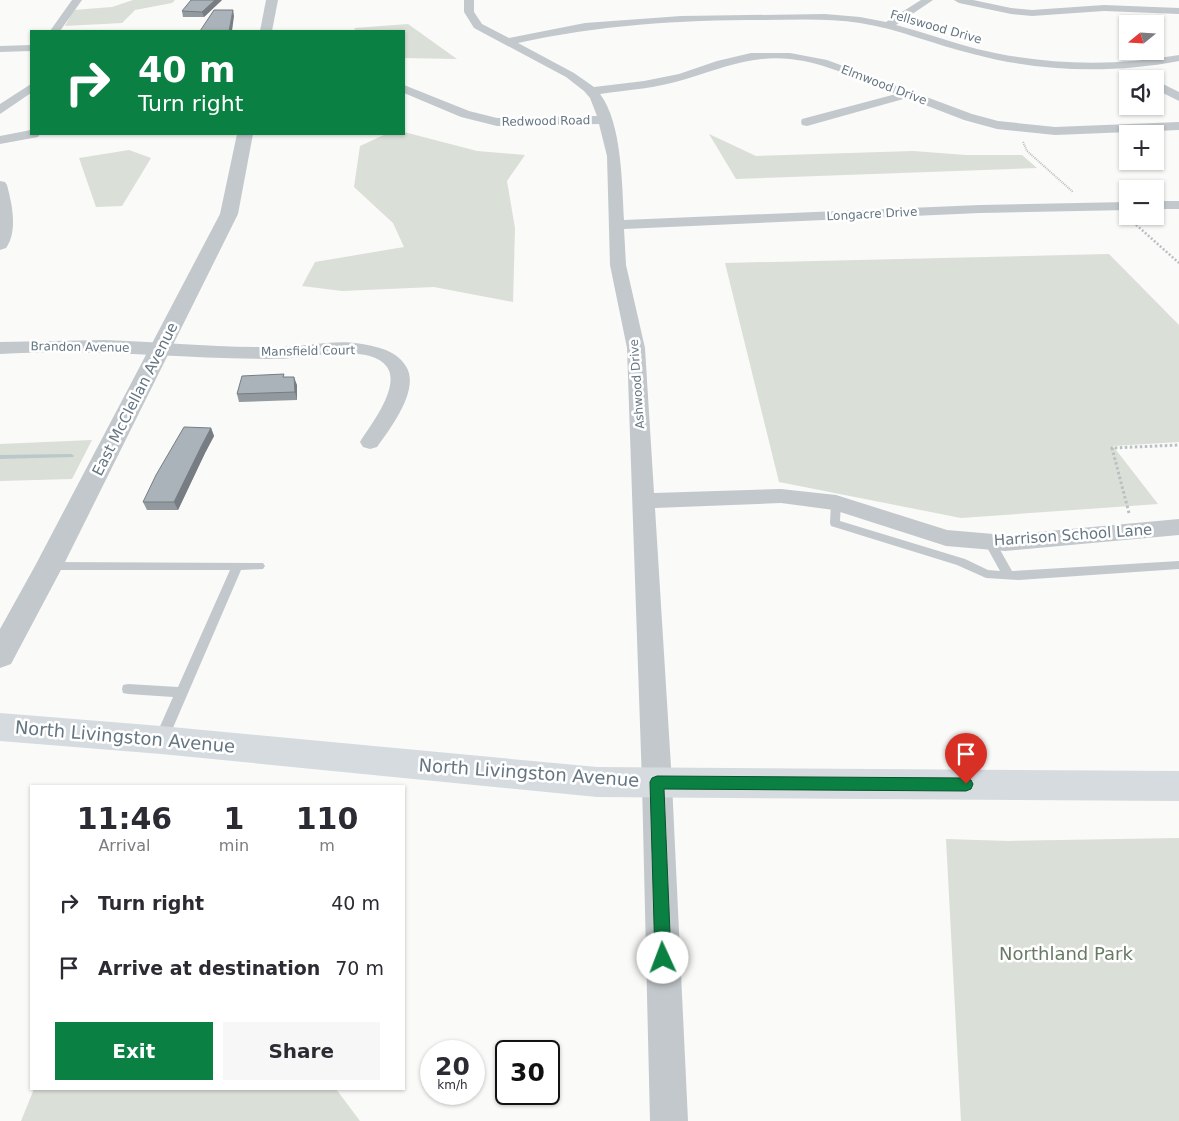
<!DOCTYPE html>
<html lang="en">
<head>
<meta charset="utf-8">
<style>
  body { margin:0; font-family:"DejaVu Sans",sans-serif; background:#f7f7f7; color:#2b2b33; height:100vh; display:flex; flex-direction:column; font-size:19px; white-space:nowrap }
  * { box-sizing:border-box; margin:0 }
  p { font-size:16px; color:#7c7c81 }
  .icon { flex:none; width:28px; height:28px; fill:none; stroke:currentColor; stroke-width:2; stroke-linecap:round; stroke-linejoin:round }
  .map { position:relative; flex:1; overflow:hidden }
  .drawer { position:absolute; left:30px; top:785px; width:375px; height:305px; display:flex; flex-direction:column; background:#fff; border-radius:0px; box-shadow:0 1px 4px #0004 }
  .drawer>* { flex:none }
  .guide { position:absolute; left:30px; top:30px; width:375px; height:105px; border-radius:0px; box-shadow:0 1px 4px #0004; background:#0b8043; color:#fff; overflow:hidden }
  .needle { width:32px; rotate:252deg }
  .buttons { position:absolute; left:1119px; top:15px; display:grid; gap:10px }
  .buttons a { display:grid; place-items:center; width:45px; height:45px; border-radius:0px; background:#fff; box-shadow:0 1px 4px #0004; font-size:25px }
  .speed { position:absolute; left:420px; top:1040px; display:flex; gap:10px; font-size:25px; font-weight:700; text-align:center }
  .speed>* { display:grid; place-content:center; width:65px; height:65px; border-radius:50%; background:#fff; box-shadow:0 1px 4px #0004; line-height:1 }
  .speed small { font-size:12px; font-weight:400 }
  .speed .limit { border:2px solid #111; border-radius:8px; background:#fff; color:#111 }
  .pin { position:absolute; display:grid; place-items:center; width:42px; height:42px; color:#fff; margin:-51px -21px; border-radius:50% 50% 50% 0; rotate:-45deg; box-shadow:0 0 5px #0007 }
  .pin .icon { rotate:45deg }
  .me { position:absolute; width:55px; margin:-28px; rotate:358deg; stroke-linejoin:round; filter:drop-shadow(0 0 4px #0008) }
  .turn { display:flex; align-items:center; gap:18px; height:105px; padding:0 25px; font-size:22px }
  .turn .icon { width:65px; height:65px; stroke-width:2.5 }
  .turn b { display:block; font-size:35px; line-height:42px }
  .eta { display:flex; justify-content:space-evenly; align-items:center; height:85px; text-align:center }
  .eta b { font-size:30px; font-weight:800; line-height:35px }
  .action { display:flex; gap:10px; margin-top:auto; padding:10px 25px }
  .action a { flex:1; height:58px; border-radius:0px; background:#0b8043; color:#fff; font-size:20px; font-weight:800; line-height:58px; text-align:center }
  .action a+a { background:#f7f7f7; color:#2b2b33 }
  ul { padding:0; list-style:none }
  li { display:flex; align-items:center; gap:15px; height:65px; padding:0 25px }
  li div { flex:1 }
  li b { display:block; font-size:19px }
  li em { font-style:normal }
  .map>svg:first-child { display:block }
  .green { fill:#dadfd7 }
  .lines { fill:none; stroke-linecap:round; stroke-linejoin:round }
  .stream { fill:#bbc7cb; fill-rule:evenodd }
  .path-far2 { stroke:#bbbfc2; stroke-width:2; stroke-dasharray:1 1; stroke-linecap:butt }
  .path-far1 { stroke:#bbbfc2; stroke-width:2.5; stroke-dasharray:2 2; stroke-linecap:butt }
  .path { stroke:#bbbfc2; stroke-width:3; stroke-dasharray:2.5 2.5; stroke-linecap:butt }
  .service { fill:#c3c8cc; fill-rule:evenodd }
  .minor { fill:#c3c8cc; fill-rule:evenodd }
  .tertiary { fill:#c3c8cc; fill-rule:evenodd }
  .primary { fill:#d6dbdf; fill-rule:evenodd }
  .wall { fill:#929a9f }
  .shaded-wall { fill:#777d82 }
  .building { fill:#aab3b9; stroke:#777d82 }
  .route { fill:#0b8043; stroke:#07532c }
  .labels { text-anchor:middle; stroke-width:5; stroke-linejoin:round; paint-order:stroke }
  .far-street-label { font-size:12px; fill:#657683; stroke:#fff }
  .street-label { font-size:15px; fill:#657683; stroke:#fff }
  .near-street-label { font-size:18px; fill:#657683; stroke:#fff }
  .near-park-label { font-size:18px; fill:#687a64; stroke:#fff }
</style>
</head>
<body>
<div class="map">
<svg width="1179" height="1121" viewBox="0 0 1179 1121">
  <rect width="100%" height="100%" fill="#fafaf8"/>
  <g class="green">
    <polygon points="133,0 175,0 172,3 135,10 122,23 65,26 74,10 112,7"/>
    <polygon points="408,24 457,59 404,58 404,31 356,31 354,28"/>
    <polygon points="404,132 477,151 525,155 507,181 515,228 513,302 434,287 342,291 302,286 315,262 404,247 393,223 354,187 360,146 386,134 404,134"/>
    <polygon points="709,134 756,156 913,151 966,155 1022,155 1037,168 736,179"/>
    <polygon points="129,150 151,158 122,206 96,207 79,158"/>
    <polygon points="1109,254 1179,325 1179,442 1113,446 1158,504 961,518 779,482 725,263"/>
    <polygon points="92,440 72,479 0,481 0,444"/>
    <polygon points="1179,838 1179,1121 961,1121 946,839 1008,841"/>
    <polygon points="34,1089 336,1089 360,1121 21,1121"/>
  </g>
  <g class="lines">
    <polygon class="stream" points="71,454 73,455 74,456 73,457 0,459 0,455"/>
    <g class="path-far2">
      <polyline points="1023,142 1027,151 1073,192"/>
      <polyline points="1131,220 1134,223"/>
    </g>
    <polyline class="path-far1" points="1133,222 1179,263"/>
    <polyline class="path" points="1129,513 1112,448 1179,445"/>
    <g class="service">
      <polygon points="836,499 841,503 840,521 965,559 988,570 1000,571 984,542 990,538 994,539 1012,571 1179,561 1179,569 1019,580 986,578 957,565 831,526 830,523 831,503"/>
      <polygon points="49,562 263,563 265,566 263,569 241,570 166,744 161,746 156,744 154,740 173,697 128,694 123,693 122,689 123,685 128,684 178,687 230,570 49,570 43,566"/>
    </g>
    <g class="minor">
      <polygon points="72,0 82,0 60,31 50,31"/>
      <path d="M 464,0 L 474,0 L 474,12 L 482,24 L 509,38 L 585,23 L 681,16 L 825,14 L 860,17 L 886,22 L 921,0 L 933,0 L 896,25 C 923,32 950,42 977,49 C 1043,65 1112,67 1179,55 L 1179,61 C 1111,74 1040,72 973,54 C 935,45 899,29 860,23 C 828,18 794,20 762,20 C 678,20 600,25 518,43 L 574,73 L 594,87 L 644,81 L 679,74 L 717,61 L 751,53 L 790,53 L 827,60 L 972,114 L 998,121 L 1055,127 L 1179,122 L 1179,130 L 1055,135 L 997,129 L 964,120 L 907,98 L 807,126 L 802,125 L 801,122 L 802,119 L 896,94 C 862,81 827,63 790,59 C 751,55 723,68 686,79 C 658,88 628,90 600,94 C 622,123 622,184 624,220 L 980,205 L 1128,202 L 1128,210 L 980,213 L 624,229 L 626,265 L 645,348 L 654,493 L 781,489 L 836,495 L 947,530 L 1005,535 L 1179,519 L 1179,535 L 1005,551 L 946,546 L 834,510 L 781,503 L 655,508 L 672,783 L 688,1121 L 650,1121 L 642,783 L 627,348 L 610,265 L 607,156 L 599,124 L 497,126 L 461,117 L 404,93 L 404,85 L 469,111 L 497,118 L 597,116 L 590,98 L 584,91 L 566,77 L 474,28 L 464,12 Z"/>
      <polygon points="954,0 973,0 1011,8 1032,10 1104,5 1179,8 1179,14 1104,11 1032,16 1011,14 959,3"/>
      <polygon points="31,45 31,51 0,52 0,46"/>
      <polygon points="1155,80 1179,92 1179,101 1155,89"/>
      <polygon points="31,84 31,93 0,114 0,104"/>
      <polygon points="31,130 31,134 40,134 38,137 0,144 0,136"/>
      <path d="M 0,181 L 5,182 L 7,185 C 12,204 18,231 6,248 L 0,250 Z"/>
      <rect x="1155" y="201" width="24" height="8"/>
      <path d="M 104,340 C 162,342 221,348 279,347 C 306,347 334,339 362,344 C 379,347 398,351 407,368 C 419,391 390,429 377,447 L 370,449 L 363,447 L 360,442 C 370,426 401,387 387,367 C 369,342 304,359 277,359 C 184,359 93,348 0,354 L 0,342 Z"/>
    </g>
    <g class="tertiary">
      <polygon points="266,0 278,0 272,31 260,31"/>
      <polygon points="237,134 253,134 238,214 63,566 11,664 0,668 0,629 35,566 220,214"/>
    </g>
    <polygon class="primary" points="0,713 161,726 597,767 1179,771 1179,801 597,797 161,754 0,741"/>
  </g>
  <g class="wall">
    <polygon points="222,0 204,17 183,17 182,11"/>
    <polygon points="284,377 297,385 297,400 239,402 237,394"/>
    <polygon points="211,428 214,436 205,453 178,510 147,510 143,502"/>
  </g>
  <g class="shaded-wall">
    <polygon points="215,0 222,0 204,17 202,12"/>
    <polygon points="233,10 234,16 232,31 229,31"/>
    <polygon points="294,377 297,385 297,400 295,392"/>
    <polygon points="211,428 214,436 205,453 178,510 174,502 202,445"/>
  </g>
  <g class="building">
    <polygon points="191,0 215,0 202,12 182,11"/>
    <polygon points="214,10 233,10 229,31 200,31"/>
    <polygon points="284,374 283,377 294,377 295,392 237,394 242,376"/>
    <polygon points="184,427 211,428 202,445 174,502 143,502 156,475"/>
  </g>
  <polygon class="route" points="657,776 966,778 971,780 973,784 971,789 966,791 664,789 671,958 669,963 663,966 658,963 655,958 650,782 652,778"/>
  <g class="labels">
    <g class="far-street-label">
      <text transform="translate(936 27) rotate(16)" y="4">Fellswood Drive</text>
      <text transform="translate(884 85) rotate(21)" y="4">Elmwood Drive</text>
      <text transform="translate(546 121) rotate(-1)" y="4">Redwood Road</text>
      <text transform="translate(872 214) rotate(-3)" y="4">Longacre Drive</text>
      <text transform="translate(80 347) rotate(1)" y="4">Brandon Avenue</text>
      <text transform="translate(308 351) rotate(-1)" y="4">Mansfield Court</text>
      <text transform="translate(637 384) rotate(-94)" y="4">Ashwood Drive</text>
    </g>
    <g class="street-label">
      <text transform="translate(135 399) rotate(-63)" y="5">East McClellan Avenue</text>
      <text transform="translate(1073 535) rotate(-4)" y="5">Harrison School Lane</text>
    </g>
    <g class="near-street-label">
      <text transform="translate(125 737) rotate(5)" y="6">North Livingston Avenue</text>
      <text transform="translate(529 773) rotate(4)" y="6">North Livingston Avenue</text>
    </g>
    <g class="near-park-label">
      <text x="1066" y="960">Northland Park</text>
    </g>
  </g>
</svg>
<div class="buttons">
<a><svg class="needle" viewBox="-14 -14 28 28"><path d="M0-13l5 13h-10z" fill="#e53935"/><path d="M0 13l5-13h-10z" fill="#7c7c81"/></svg></a>
<a><svg class="icon" aria-label="sound" viewBox="0 0 24 24"><path d="M4 9h4l5-4v14l-5-4H4zM17 9q2 3 0 6"/></svg></a>
<a>+</a>
<a>−</a>
</div>
<div class="speed"><div>20<small>km/h</small></div><div class="limit">30</div></div>
<div class="pin" style="left:966px;top:784px;background:#d93025"><svg class="icon" aria-label="arrive" viewBox="0 0 24 24"><path d="M6 21V4h12l-3 4 3 4H6"/></svg></div>
<svg class="me" style="left:663px;top:958px" viewBox="-20 -20 40 40"><circle r="19" fill="#fff"/><path d="M0-13L10 11 0 6-10 11z" fill="#0b8043"/></svg>
<div class="guide">
<div class="turn"><svg class="icon" aria-label="right" viewBox="0 0 24 24"><path d="M7 20v-9h11M14 6l5 5-5 5"/></svg><div><b>40 m</b>Turn right</div></div>
</div>
<section class="drawer">
<div class="eta">
<div><b>11:46</b><p>Arrival</p></div>
<div><b>1</b><p>min</p></div>
<div><b>110</b><p>m</p></div>
</div>
<ul>
<li><svg class="icon" aria-label="right" viewBox="0 0 24 24"><path d="M7 20v-9h11M14 6l5 5-5 5"/></svg><div><b>Turn right</b></div><em>40 m</em></li>
<li><svg class="icon" aria-label="arrive" viewBox="0 0 24 24"><path d="M6 21V4h12l-3 4 3 4H6"/></svg><div><b>Arrive at destination</b></div><em>70 m</em></li>
</ul>
<div class="action"><a>Exit</a><a>Share</a></div>
</section>
</div>
</body>
</html>
